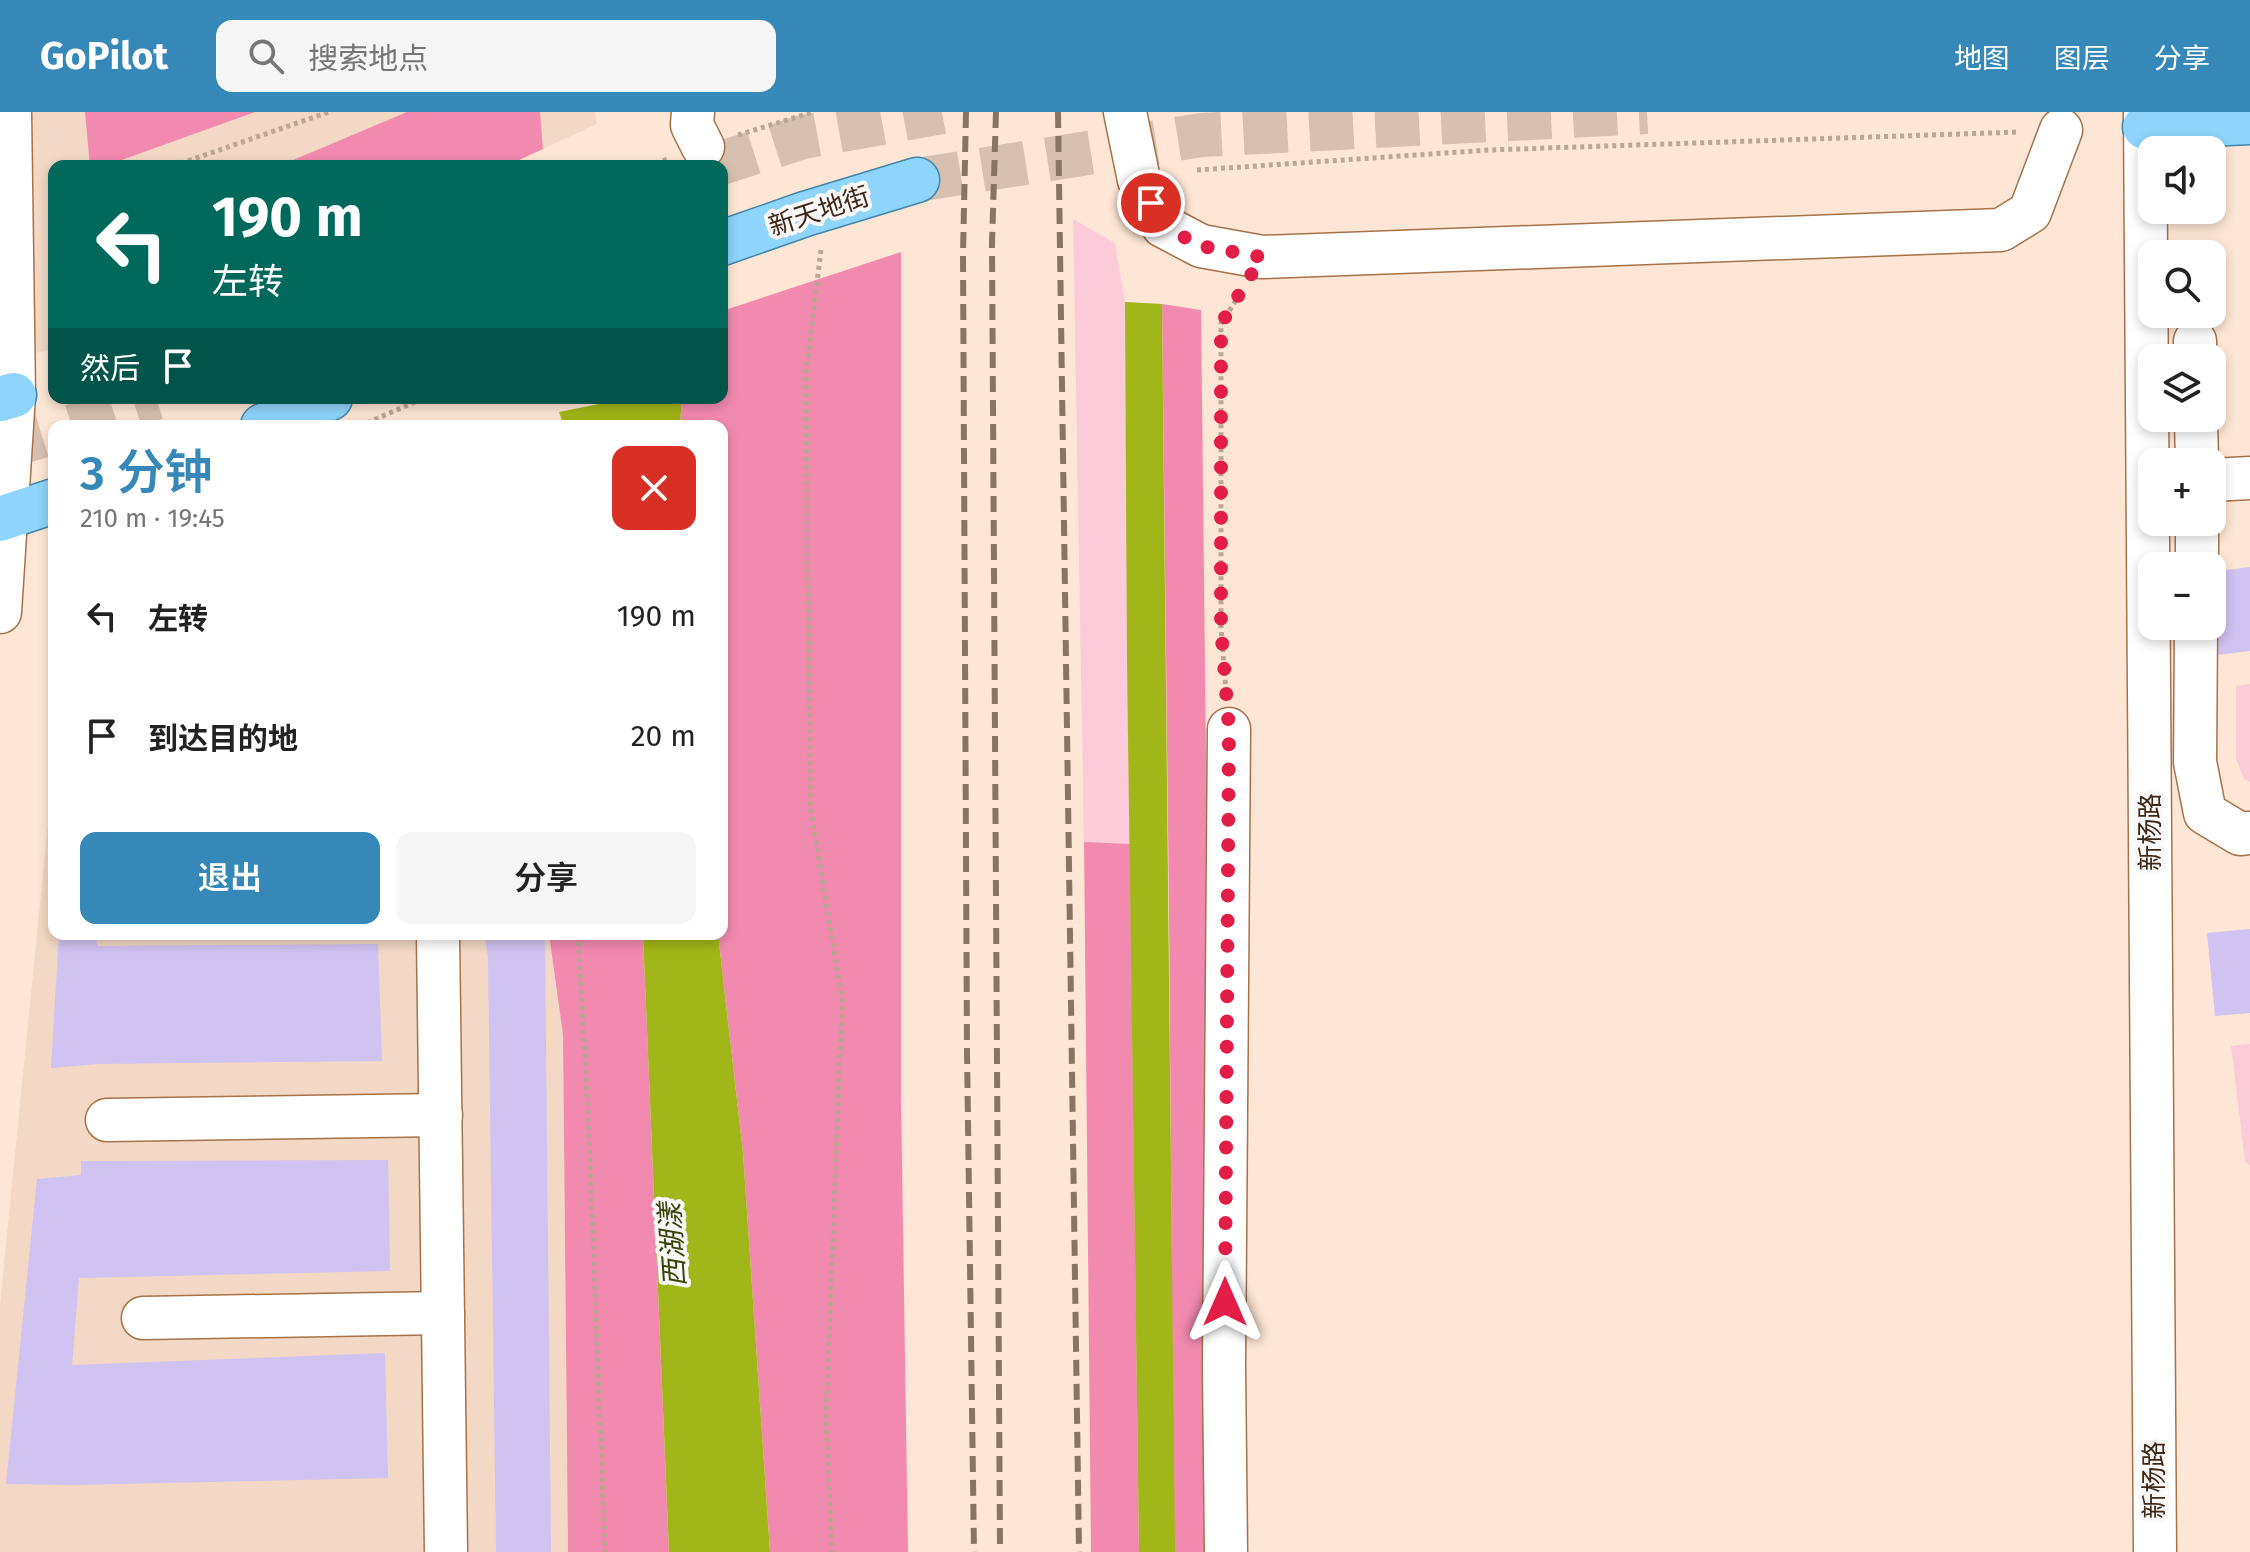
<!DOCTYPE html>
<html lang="zh">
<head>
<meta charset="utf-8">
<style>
  body { margin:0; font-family:"Fira Sans","Noto Sans SC",sans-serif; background:#f6f6f6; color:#222; height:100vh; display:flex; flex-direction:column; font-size:30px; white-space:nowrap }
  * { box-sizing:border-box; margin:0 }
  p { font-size:26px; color:#767676 }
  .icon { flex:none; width:44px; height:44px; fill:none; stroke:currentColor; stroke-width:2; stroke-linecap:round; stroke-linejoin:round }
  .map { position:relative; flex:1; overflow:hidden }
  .side { position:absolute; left:48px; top:308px; width:680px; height:520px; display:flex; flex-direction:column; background:#fff; border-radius:16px; box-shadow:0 4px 12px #0003 }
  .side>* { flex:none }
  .hud { position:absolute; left:48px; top:48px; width:680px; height:244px; border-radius:16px; box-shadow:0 4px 12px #0003; background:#00695c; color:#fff; overflow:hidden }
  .controls { position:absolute; left:2138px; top:24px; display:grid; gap:16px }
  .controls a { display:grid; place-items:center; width:88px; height:88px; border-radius:16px; background:#fff; box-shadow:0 4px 12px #0003; font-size:40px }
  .pin { position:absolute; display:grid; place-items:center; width:68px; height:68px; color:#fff; margin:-34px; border:4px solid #fff; border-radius:50%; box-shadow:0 2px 8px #0007 }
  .me { position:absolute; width:88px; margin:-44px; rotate:0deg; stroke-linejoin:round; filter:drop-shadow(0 0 6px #0008) }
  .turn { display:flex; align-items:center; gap:28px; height:168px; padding:0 32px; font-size:36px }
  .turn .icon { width:104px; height:104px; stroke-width:2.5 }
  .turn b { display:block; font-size:56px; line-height:68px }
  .then { display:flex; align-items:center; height:76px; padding:0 32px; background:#0003; gap:16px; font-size:30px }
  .round { display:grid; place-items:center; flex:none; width:84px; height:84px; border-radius:16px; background:#f6f6f6 }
  .summary { display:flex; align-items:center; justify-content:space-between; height:136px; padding:0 32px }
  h1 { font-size:48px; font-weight:600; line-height:60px; color:#3588b8 }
  .action { display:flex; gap:16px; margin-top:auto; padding:16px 32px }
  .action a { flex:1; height:92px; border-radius:16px; background:#3588b8; color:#fff; font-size:32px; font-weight:600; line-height:92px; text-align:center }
  .action a+a { background:#f6f6f6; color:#222 }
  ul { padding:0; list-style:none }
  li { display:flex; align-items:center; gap:24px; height:120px; padding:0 32px }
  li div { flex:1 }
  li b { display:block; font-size:30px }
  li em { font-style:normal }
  header { display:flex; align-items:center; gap:48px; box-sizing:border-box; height:112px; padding:0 40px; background:#3588b8; color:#fff }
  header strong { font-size:38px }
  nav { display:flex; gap:44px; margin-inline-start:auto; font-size:28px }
  .search { width:560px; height:72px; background:#f6f6f6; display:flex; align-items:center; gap:20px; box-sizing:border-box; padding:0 28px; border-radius:16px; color:#767676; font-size:30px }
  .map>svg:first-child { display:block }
  .built { fill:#f2d8c5 }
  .green { fill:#fccbda }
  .forest { fill:#f28aaf }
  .water { fill:#a1b618 }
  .building { fill:#d0c2f1 }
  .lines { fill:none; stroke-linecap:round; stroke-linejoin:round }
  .major-tunnel { stroke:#d7c0af; stroke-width:44; stroke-dasharray:44 22; stroke-linecap:butt }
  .minor-casing { stroke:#a67249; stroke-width:45 }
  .major-casing { stroke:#4185aa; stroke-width:47 }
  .path { stroke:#bba594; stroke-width:5; stroke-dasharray:4 4; stroke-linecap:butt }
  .minor { stroke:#fff; stroke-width:42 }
  .major { stroke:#8ed4fb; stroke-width:44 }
  .rail { stroke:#897362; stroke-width:6; stroke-dasharray:16 8; stroke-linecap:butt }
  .route { stroke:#e11d48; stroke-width:14; stroke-dasharray:0 25.2 }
  .labels { text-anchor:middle; stroke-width:8; stroke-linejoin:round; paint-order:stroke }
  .street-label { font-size:26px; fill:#3e2817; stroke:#f8f8f8 }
  .water-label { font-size:28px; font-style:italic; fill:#394207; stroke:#f8f8f8 }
</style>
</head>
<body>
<header>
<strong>GoPilot</strong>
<div class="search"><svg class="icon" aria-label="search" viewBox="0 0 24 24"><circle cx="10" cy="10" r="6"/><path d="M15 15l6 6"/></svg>搜索地点</div>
<nav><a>地图</a><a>图层</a><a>分享</a></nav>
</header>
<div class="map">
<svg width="2250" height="1440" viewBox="0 0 2250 1440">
  <rect width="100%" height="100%" fill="#fde6d5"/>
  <g class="built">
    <polygon points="0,0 595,0 597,12 506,54 54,54 54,237 0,249"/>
    <polygon points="54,651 54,822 549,822 563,923 568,1440 0,1440 0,1193"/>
  </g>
  <g class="green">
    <polygon points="1073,107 1115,131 1125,190 1130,732 1084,732"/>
    <polygon points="2250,572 2250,670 2244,667 2236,646 2236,574"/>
    <polygon points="2250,932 2250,1053 2245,1050 2231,934"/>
  </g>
  <g class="forest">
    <polygon points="85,0 255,0 105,54 90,54"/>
    <polygon points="407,0 540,0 543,37 506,54 279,54"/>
    <polygon points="901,140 901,986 908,1440 770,1440 743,1041 718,822 722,822 722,314 680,314 682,286 722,286 722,199"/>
    <polygon points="1162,192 1201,198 1215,1440 1174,1440 1169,801"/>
    <polygon points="1084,730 1130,732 1139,1440 1091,1440"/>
    <polygon points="549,822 643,822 669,1440 568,1440 563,923"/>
  </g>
  <g class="water">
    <polygon points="1125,190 1162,192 1175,1440 1139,1440 1127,550"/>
    <polygon points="629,286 682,286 680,314 564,314 559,300"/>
    <polygon points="643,822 718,822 743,1041 770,1440 669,1440"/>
  </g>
  <g class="building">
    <polygon points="2250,455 2250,539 2218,543 2212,491 2212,460"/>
    <polygon points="2250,817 2250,901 2215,904 2207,821"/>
    <polygon points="59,822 96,822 97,834 378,832 382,949 98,952 51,956"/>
    <polygon points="484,822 543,822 545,829 551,1440 496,1440 488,844"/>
    <polygon points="388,1048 390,1159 79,1166 72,1253 385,1241 388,1366 74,1373 6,1372 37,1067 81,1063 81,1049"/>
  </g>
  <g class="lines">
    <g class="major-tunnel">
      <polyline points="712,54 803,25 942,0"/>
      <polyline points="917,68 1202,23 1647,0"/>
      <polyline points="72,314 156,286"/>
      <polyline points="0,337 54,320"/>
    </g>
    <defs>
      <g id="minor">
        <polyline points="693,0 692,13 703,35"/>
        <polyline points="1125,0 1139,68 1163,114 1201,134 1262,145 2001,118 2030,100 2061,18"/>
        <polyline points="2145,0 2155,1440"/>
        <polyline points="2195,229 2195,246"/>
        <polyline points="2196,306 2197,350"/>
        <polyline points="2212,368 2250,366"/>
        <polyline points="2197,454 2197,410"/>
        <polyline points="0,500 14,283 10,0"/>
        <polyline points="2196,514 2195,650 2205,701 2240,722 2250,721"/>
        <polyline points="438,822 446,1440"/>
        <polyline points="107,1008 441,1003"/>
        <polyline points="143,1206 443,1201"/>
        <polyline points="1226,1440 1224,1254 1229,617"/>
      </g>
      <g id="major">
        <polyline points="2145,15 2250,10"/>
        <polyline points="722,131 805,102 917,68"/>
        <polyline points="0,287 14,283"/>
        <polyline points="263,314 330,286"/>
        <polyline points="0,407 54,389"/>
      </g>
    </defs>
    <use href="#minor" class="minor-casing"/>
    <use href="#major" class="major-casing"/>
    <g class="path">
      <polyline points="738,23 813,0"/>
      <polyline points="173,54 329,0"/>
      <polyline points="648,54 668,47"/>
      <polyline points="1197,58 1489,38 2019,20"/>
      <polyline points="821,138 806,260 810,693 842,888 826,1306 832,1440"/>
      <polyline points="360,314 424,286"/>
      <polyline points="1226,580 1221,515 1221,212 1241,180"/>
      <polyline points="578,822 588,1000 605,1440"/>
    </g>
    <use href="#minor" class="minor"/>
    <use href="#major" class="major"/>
    <g class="rail">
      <polyline points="966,0 963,143 967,939 974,1440"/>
      <polyline points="996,0 992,132 1000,1440"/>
      <polyline points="1058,0 1079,1440"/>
    </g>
  </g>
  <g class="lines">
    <polyline class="route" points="1151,91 1163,114 1201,134 1262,145 1221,212 1221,515 1229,617 1225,1190"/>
  </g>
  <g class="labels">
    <g class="street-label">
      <text transform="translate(819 99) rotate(-18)" y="9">新天地街</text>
      <text transform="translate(2150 720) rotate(-90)" y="9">新杨路</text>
      <text transform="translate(2154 1368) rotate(-90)" y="9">新杨路</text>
    </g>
    <g class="water-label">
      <text transform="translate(672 1133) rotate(-94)" y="10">西湖漾</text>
    </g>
  </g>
</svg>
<div class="controls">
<a><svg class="icon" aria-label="sound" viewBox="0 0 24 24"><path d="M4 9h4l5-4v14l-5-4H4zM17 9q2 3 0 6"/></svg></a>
<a><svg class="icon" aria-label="search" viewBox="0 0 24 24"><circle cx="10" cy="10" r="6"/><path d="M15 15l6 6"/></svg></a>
<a><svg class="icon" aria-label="layers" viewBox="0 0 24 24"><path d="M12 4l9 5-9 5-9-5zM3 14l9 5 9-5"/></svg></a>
<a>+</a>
<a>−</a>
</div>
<div class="pin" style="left:1151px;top:91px;background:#d93025"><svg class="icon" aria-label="arrive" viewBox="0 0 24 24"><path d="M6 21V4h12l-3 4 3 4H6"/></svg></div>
<svg class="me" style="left:1225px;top:1190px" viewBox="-20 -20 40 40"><path d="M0-17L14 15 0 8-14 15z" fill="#e11d48" stroke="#fff" stroke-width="4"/></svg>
<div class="hud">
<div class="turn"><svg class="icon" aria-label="left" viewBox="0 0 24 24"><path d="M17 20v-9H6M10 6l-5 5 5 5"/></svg><div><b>190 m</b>左转</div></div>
<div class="then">然后<svg class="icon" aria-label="arrive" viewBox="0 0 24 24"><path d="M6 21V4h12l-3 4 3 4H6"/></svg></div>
</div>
<section class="side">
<div class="summary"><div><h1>3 分钟</h1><p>210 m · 19:45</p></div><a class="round" style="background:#d93025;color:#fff"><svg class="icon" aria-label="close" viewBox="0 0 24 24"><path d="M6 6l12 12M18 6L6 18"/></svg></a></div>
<ul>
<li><svg class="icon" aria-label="left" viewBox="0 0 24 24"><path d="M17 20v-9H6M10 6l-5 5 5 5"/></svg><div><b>左转</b></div><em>190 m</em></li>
<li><svg class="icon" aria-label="arrive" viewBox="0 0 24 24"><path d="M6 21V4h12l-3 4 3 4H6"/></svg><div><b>到达目的地</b></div><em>20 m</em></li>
</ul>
<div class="action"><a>退出</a><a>分享</a></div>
</section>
</div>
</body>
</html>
